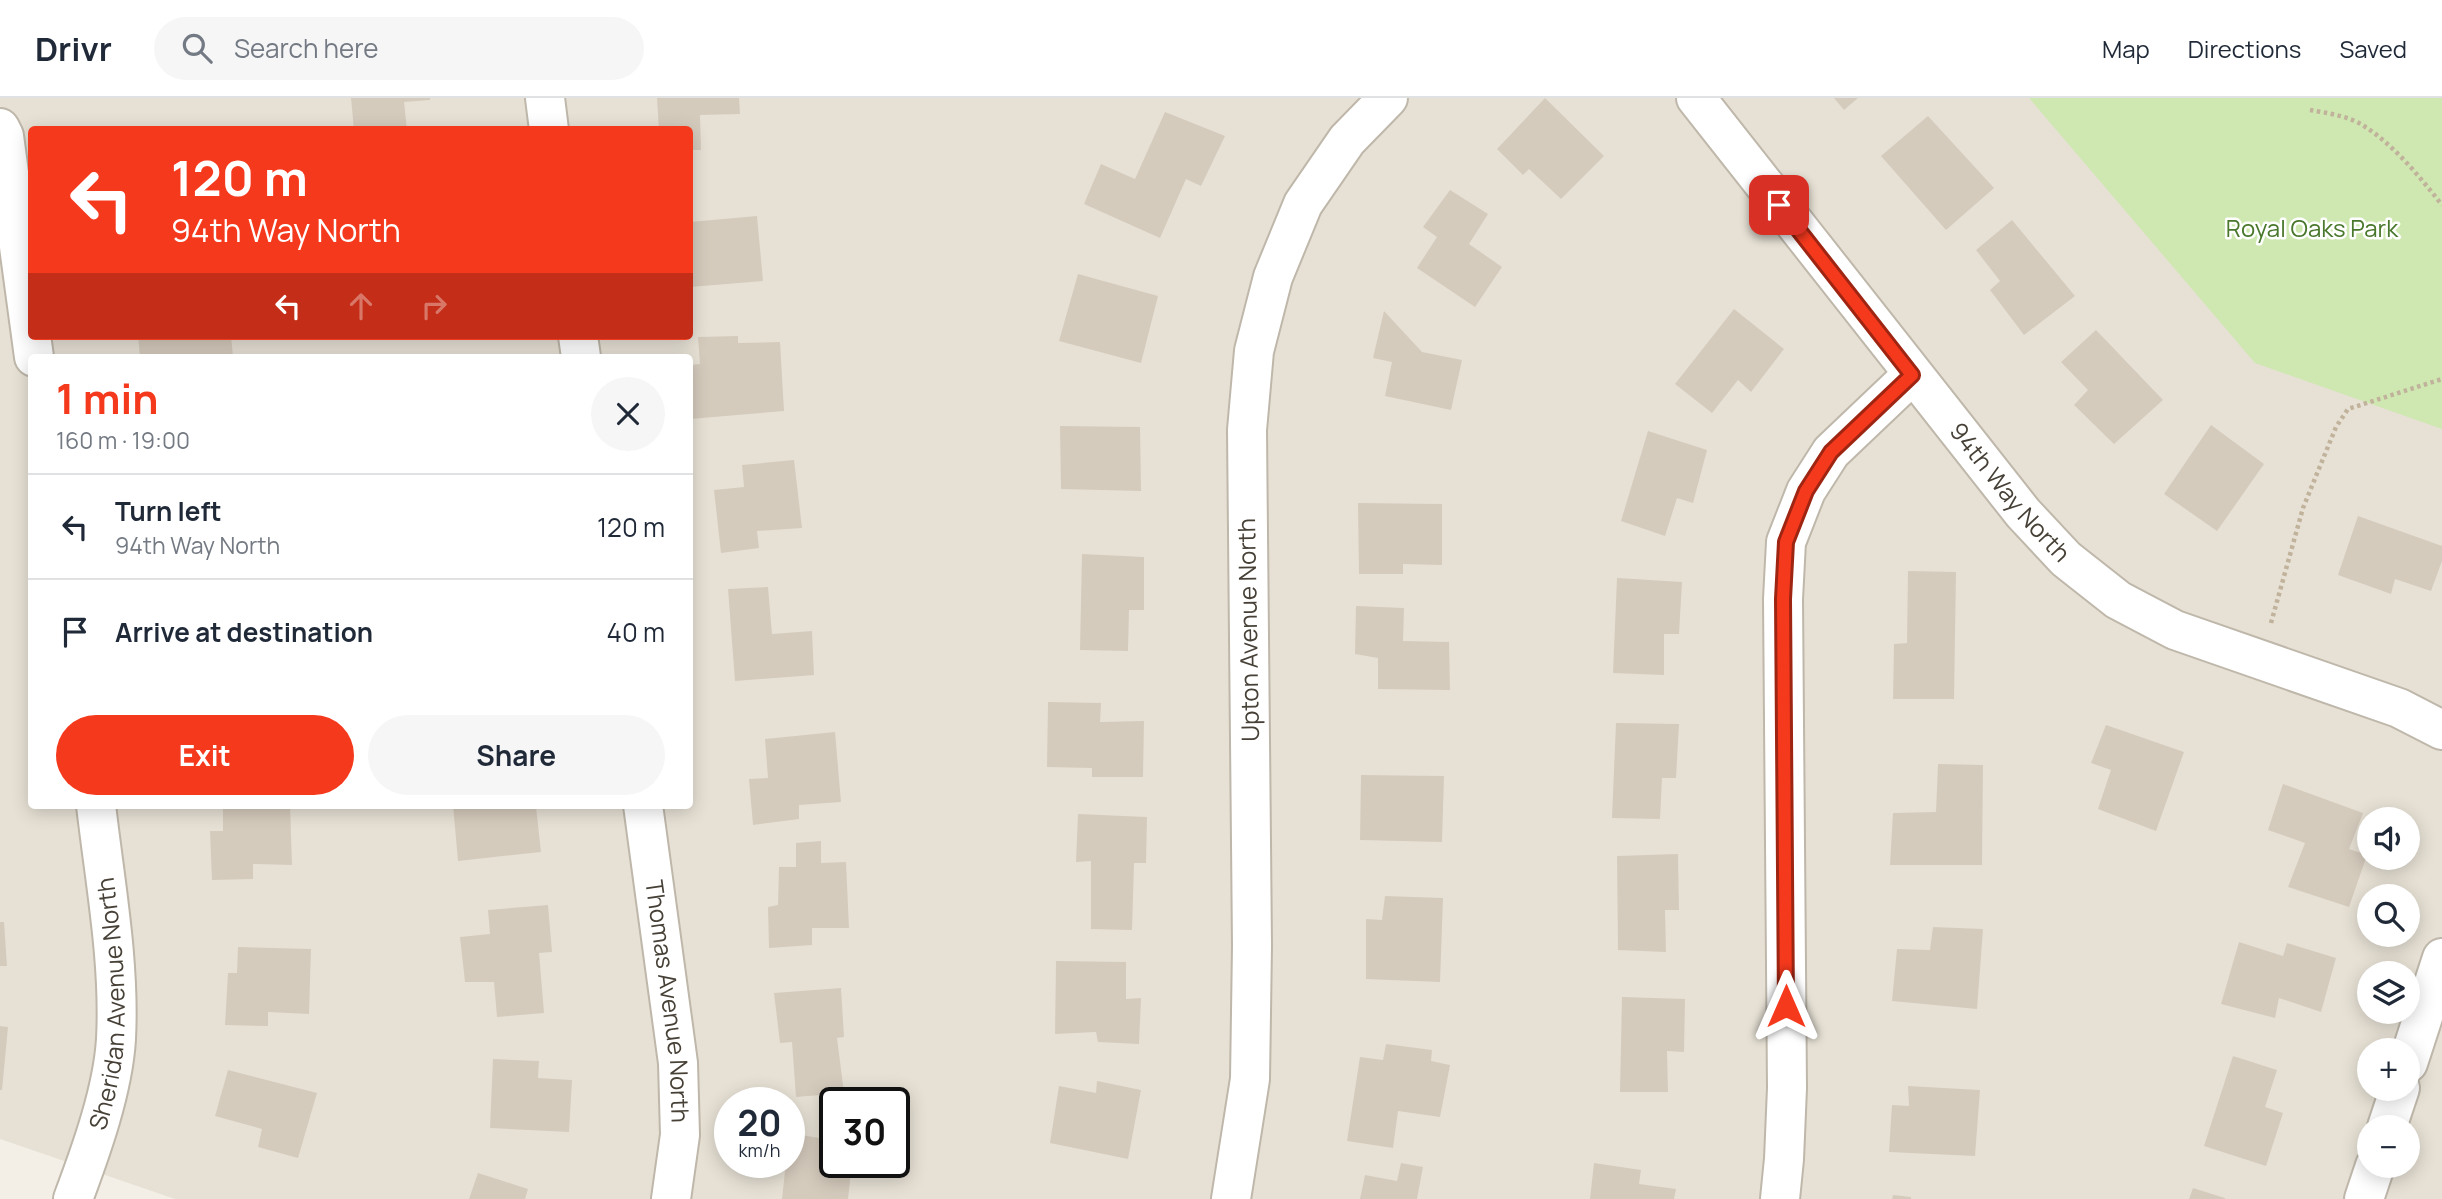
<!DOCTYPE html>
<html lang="en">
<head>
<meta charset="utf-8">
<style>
  body { margin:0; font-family:Manrope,sans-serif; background:#f6f6f7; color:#1f2937; height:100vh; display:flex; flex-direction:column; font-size:26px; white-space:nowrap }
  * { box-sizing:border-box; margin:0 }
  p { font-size:23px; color:#747a83 }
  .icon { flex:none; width:38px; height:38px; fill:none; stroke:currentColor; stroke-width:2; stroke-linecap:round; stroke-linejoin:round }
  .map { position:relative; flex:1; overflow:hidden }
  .side { position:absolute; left:28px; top:256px; width:665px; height:455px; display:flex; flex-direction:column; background:#fff; border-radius:7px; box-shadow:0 4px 18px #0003 }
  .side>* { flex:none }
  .guide { position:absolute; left:28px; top:28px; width:665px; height:214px; border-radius:7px; box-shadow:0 4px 18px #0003; background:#f5391d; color:#fff; overflow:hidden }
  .controls { position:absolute; left:2357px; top:709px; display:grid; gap:14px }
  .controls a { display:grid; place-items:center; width:63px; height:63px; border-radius:50%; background:#fff; box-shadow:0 4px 18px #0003; font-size:35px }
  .speed { position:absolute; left:714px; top:989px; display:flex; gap:14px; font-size:35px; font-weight:700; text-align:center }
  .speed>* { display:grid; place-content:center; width:91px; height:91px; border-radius:50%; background:#fff; box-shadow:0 4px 18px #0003; line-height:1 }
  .speed small { font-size:18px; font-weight:400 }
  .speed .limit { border:4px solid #111; border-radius:10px; background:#fff; color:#111 }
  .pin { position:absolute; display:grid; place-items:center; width:60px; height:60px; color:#fff; margin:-30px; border-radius:14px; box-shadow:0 4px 10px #0006 }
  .me { position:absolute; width:77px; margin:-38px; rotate:0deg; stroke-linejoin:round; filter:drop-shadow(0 0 5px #0008) }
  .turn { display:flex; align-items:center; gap:24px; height:147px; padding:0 28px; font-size:32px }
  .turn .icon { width:91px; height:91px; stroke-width:2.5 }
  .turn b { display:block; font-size:49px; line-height:60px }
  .lanes { display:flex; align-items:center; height:66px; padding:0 28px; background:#0003; justify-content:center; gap:35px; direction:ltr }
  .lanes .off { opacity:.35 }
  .round { display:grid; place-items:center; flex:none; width:74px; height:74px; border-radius:37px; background:#f6f6f7 }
  .head { display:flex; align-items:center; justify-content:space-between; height:119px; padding:0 28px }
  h1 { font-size:42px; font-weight:700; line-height:52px; color:#f5391d }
  .button { display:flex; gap:14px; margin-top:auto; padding:14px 28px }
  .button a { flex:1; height:80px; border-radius:42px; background:#f5391d; color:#fff; font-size:28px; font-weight:700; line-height:80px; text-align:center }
  .button a+a { background:#f6f6f7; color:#1f2937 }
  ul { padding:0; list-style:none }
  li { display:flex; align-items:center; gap:21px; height:105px; padding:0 28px; border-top:2px solid #e0e1e3 }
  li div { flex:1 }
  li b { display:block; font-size:26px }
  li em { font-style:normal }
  header { display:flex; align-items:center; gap:42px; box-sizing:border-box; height:98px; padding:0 35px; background:#fff; border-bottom:2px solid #e0e1e3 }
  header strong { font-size:33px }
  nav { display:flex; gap:38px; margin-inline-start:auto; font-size:24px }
  .search { width:490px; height:63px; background:#f6f6f7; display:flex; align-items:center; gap:18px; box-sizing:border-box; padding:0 24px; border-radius:38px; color:#747a83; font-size:26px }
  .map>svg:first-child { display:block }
  .residential { fill:#e7e1d5; fill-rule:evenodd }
  .green { fill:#cfe7b1 }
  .building { fill:#d5cbbd }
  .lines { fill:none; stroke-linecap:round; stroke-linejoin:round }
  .street-casing { stroke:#beb7aa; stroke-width:42 }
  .path { stroke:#c0b29b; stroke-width:4.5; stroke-dasharray:3.5 3.5; stroke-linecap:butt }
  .street { stroke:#fff; stroke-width:38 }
  .route-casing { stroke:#9f2513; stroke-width:18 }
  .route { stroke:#f5391d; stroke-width:12 }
  .labels { text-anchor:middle; stroke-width:5; stroke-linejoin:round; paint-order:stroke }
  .park-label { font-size:24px; fill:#49772b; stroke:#fff }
  .street-label { font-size:24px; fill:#464036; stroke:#fff }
</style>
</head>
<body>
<header>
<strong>Drivr</strong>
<div class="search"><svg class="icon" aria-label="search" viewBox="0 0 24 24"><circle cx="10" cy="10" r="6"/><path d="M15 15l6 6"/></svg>Search here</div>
<nav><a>Map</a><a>Directions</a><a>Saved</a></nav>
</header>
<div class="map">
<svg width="2442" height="1101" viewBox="0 0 2442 1101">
  <rect width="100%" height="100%" fill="#f3efe7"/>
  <path class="residential" d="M 0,0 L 2442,0 L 2442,1101 L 175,1101 L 0,1041 ZM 32,32 L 690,32 L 690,238 L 32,238 ZM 32,259 L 690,259 L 690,707 L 32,707 ZM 2370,721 L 2408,721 L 2408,760 L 2370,760 ZM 2370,798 L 2408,798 L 2408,836 L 2370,836 ZM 2370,875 L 2408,875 L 2408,914 L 2370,914 ZM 2370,952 L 2408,952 L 2408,990 L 2370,990 ZM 730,1004 L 789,1004 L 789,1064 L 730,1064 ZM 835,1004 L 894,1004 L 894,1064 L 835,1064 ZM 2370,1029 L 2408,1029 L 2408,1068 L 2370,1068 Z"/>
  <polygon class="green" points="2029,0 2442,0 2442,331 2255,265"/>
  <g class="building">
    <polygon points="351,0 430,0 430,2 404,4 407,32 354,32"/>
    <polygon points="657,0 739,0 740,16 700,17 701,52 690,52 690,32 659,32"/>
    <polygon points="1545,0 1604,58 1561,101 1529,71 1523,77 1497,51"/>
    <polygon points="1834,0 1858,0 1844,12"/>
    <polygon points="1165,14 1225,38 1201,88 1186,81 1160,140 1084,106 1101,66 1135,81"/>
    <polygon points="1928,18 1994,90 1946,132 1881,58"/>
    <polygon points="1450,92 1488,116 1469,146 1502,169 1475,209 1417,170 1437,139 1423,129"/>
    <polygon points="757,118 763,183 690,189 690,124"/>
    <polygon points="2012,122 2075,198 2024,237 1990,192 2000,183 1976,152"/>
    <polygon points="1078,176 1158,198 1141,265 1059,243"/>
    <polygon points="1734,211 1784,251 1751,294 1738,282 1712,315 1675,286"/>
    <polygon points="1384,213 1422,254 1462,262 1451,312 1385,298 1392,264 1373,260"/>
    <polygon points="2096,232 2163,302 2114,346 2074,307 2088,292 2061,264"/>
    <polygon points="138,238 231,238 233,259 140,259"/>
    <polygon points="738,238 738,245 780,244 784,313 690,321 690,267 700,266 698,239"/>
    <polygon points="2211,327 2264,366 2217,433 2164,396"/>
    <polygon points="1060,328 1140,329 1141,393 1061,391"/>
    <polygon points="1648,333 1707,352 1693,405 1677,400 1665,438 1621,423"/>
    <polygon points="794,362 802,430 757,433 759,450 721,455 714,392 744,389 742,367"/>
    <polygon points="1358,405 1442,406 1442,467 1403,466 1403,476 1359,476"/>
    <polygon points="2358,418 2442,448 2442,463 2431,493 2395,481 2391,496 2338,477"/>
    <polygon points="1082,456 1144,459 1144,512 1129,512 1128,553 1080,552"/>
    <polygon points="1908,473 1956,474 1954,601 1893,601 1894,546 1907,545"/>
    <polygon points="1617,480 1682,484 1679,536 1664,536 1664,577 1613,575"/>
    <polygon points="768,489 772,536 812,533 814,577 735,583 728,491"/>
    <polygon points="1356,508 1404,510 1403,543 1449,544 1450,592 1378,591 1378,560 1355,556"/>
    <polygon points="1048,604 1101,605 1100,624 1144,623 1143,679 1092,679 1092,670 1047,669"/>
    <polygon points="1616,625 1679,626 1676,680 1662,680 1660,721 1612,720"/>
    <polygon points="2106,627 2184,654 2156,733 2098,711 2111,672 2091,665"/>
    <polygon points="835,634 841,704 799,707 799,721 753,727 749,681 768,680 765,641"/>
    <polygon points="1938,666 1983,667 1982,767 1890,767 1893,715 1936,714"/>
    <polygon points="1361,677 1444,678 1442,744 1360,742"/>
    <polygon points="2283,686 2363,715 2349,751 2367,757 2349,809 2288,789 2305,745 2268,732"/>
    <polygon points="290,707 292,767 253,766 253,781 212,782 210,733 223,733 223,709"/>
    <polygon points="453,707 536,709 541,754 458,763"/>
    <polygon points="1078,716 1147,719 1146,765 1134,765 1132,832 1091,831 1091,763 1076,764"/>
    <polygon points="821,743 821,765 846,764 849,830 812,830 812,847 769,850 768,809 778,807 779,769 796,769 796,745"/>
    <polygon points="1678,756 1679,812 1665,812 1666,854 1618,852 1617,758"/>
    <polygon points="1385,798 1443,800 1440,884 1366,881 1366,821 1382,822"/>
    <polygon points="548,807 552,854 539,855 544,915 497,919 494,884 465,884 460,839 490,836 488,812"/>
    <polygon points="0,824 4,824 7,868 0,868"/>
    <polygon points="1933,829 1983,831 1977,911 1892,903 1897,851 1930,852"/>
    <polygon points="2239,844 2283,858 2287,845 2336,860 2321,914 2279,900 2275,920 2221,906"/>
    <polygon points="238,849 311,851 309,916 268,914 268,928 225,927 228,875 237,875"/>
    <polygon points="1056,863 1126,864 1126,901 1141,900 1139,946 1098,944 1096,934 1055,936"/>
    <polygon points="841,890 844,939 837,940 844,995 796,999 792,944 780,945 774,895"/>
    <polygon points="1622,899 1685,901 1684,954 1667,953 1668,994 1620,994"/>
    <polygon points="0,928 8,929 2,992 0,992"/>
    <polygon points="1386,946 1432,952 1431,963 1450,967 1440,1019 1398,1013 1393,1050 1347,1043 1360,959 1383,962"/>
    <polygon points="2233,958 2277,972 2265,1009 2283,1015 2266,1068 2204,1048"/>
    <polygon points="493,961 539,963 538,980 572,982 569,1034 490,1030"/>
    <polygon points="228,972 317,995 298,1060 258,1049 262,1031 215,1018"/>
    <polygon points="1097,983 1141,992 1128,1061 1050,1045 1059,988 1096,995"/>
    <polygon points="1908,988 1980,992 1975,1058 1889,1054 1892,1007 1909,1008"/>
    <polygon points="789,1035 831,1042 828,1050 835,1051 835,1064 852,1064 848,1101 782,1101 786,1064 789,1064"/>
    <polygon points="1401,1065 1423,1069 1417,1101 1360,1101 1365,1077 1397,1083"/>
    <polygon points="1594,1065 1641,1072 1639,1086 1676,1091 1674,1101 1590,1101"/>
    <polygon points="478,1075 528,1091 525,1101 469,1101"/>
    <polygon points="2193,1090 2225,1100 2225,1101 2189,1101"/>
    <polygon points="1893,1097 1911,1099 1911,1101 1892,1101"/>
  </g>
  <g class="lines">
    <defs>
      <g id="street">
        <polyline points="545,0 549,32"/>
        <path id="s1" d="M 1696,0 L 2023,415 L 2066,461 L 2118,502 L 2175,532 L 2399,610 L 2442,632"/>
        <polyline points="0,30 4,38 34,259"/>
        <polyline points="578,238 581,259"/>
        <path id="s2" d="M 643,707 L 678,965 L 680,1037 L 671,1101"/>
        <polyline points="2408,965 2442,860"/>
        <polyline points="2387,1029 2400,990"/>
        <path id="s3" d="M 73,1101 C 91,1053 113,992 116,941 C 120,863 105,785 96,707"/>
        <polyline points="1231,1101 1250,981 1252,848 1247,332 1254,253 1273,179 1303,106 1347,42 1388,0"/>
        <polyline points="1780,1101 1784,1061 1787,990 1783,501 1786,444 1806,393 1831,354 1912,277"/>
        <polyline points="2364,1101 2375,1068"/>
      </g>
    </defs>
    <use href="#street" class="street-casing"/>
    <g class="path">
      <path d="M 2310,12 C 2327,15 2349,18 2364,28 C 2395,48 2419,78 2442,107"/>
      <polyline points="2271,525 2303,410 2336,329 2348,311 2442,281"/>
    </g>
    <use href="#street" class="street"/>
  </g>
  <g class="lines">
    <defs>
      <polyline id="route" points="1779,107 1912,277 1831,354 1806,393 1786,444 1783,501 1786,908"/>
    </defs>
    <use href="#route" class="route-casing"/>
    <use href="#route" class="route"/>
  </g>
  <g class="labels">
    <g class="park-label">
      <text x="2312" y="139">Royal Oaks Park</text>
    </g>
    <g class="street-label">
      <text dy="8" stroke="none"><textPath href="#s1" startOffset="504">94th Way North</textPath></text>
      <text transform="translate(1249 532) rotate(-91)" y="8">Upton Avenue North</text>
      <text dy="8" stroke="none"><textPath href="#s2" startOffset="198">Thomas Avenue North</textPath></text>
      <text dy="8" stroke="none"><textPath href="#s3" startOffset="201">Sheridan Avenue North</textPath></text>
    </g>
  </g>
</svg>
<div class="controls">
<a><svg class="icon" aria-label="sound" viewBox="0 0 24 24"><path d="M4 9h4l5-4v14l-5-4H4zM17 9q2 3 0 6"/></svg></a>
<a><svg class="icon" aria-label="search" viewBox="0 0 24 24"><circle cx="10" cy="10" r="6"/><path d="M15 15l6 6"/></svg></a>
<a><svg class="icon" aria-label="layers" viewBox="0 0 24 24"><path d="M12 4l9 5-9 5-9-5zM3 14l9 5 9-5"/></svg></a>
<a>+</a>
<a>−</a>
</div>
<div class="speed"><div>20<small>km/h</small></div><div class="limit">30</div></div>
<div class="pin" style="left:1779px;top:107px;background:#d93025"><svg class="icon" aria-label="arrive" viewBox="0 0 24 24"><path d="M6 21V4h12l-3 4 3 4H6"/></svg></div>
<svg class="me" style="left:1786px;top:908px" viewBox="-20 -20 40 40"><path d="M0-17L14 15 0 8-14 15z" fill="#f5391d" stroke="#fff" stroke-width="4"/></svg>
<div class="guide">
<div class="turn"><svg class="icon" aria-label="left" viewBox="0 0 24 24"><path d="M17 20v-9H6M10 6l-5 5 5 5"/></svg><div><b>120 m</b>94th Way North</div></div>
<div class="lanes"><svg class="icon" aria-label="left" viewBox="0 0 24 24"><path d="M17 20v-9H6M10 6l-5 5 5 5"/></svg><svg class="icon off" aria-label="ahead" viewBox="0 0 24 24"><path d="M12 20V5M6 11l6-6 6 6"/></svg><svg class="icon off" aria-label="right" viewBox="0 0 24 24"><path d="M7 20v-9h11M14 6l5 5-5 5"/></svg></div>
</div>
<section class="side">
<div class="head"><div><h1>1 min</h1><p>160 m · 19:00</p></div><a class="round"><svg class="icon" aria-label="close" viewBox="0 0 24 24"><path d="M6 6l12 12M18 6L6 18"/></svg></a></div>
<ul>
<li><svg class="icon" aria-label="left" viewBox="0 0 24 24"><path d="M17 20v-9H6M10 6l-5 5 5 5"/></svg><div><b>Turn left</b><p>94th Way North</p></div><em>120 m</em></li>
<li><svg class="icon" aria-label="arrive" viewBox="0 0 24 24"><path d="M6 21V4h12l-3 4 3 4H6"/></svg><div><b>Arrive at destination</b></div><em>40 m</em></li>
</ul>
<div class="button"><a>Exit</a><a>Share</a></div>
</section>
</div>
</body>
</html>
